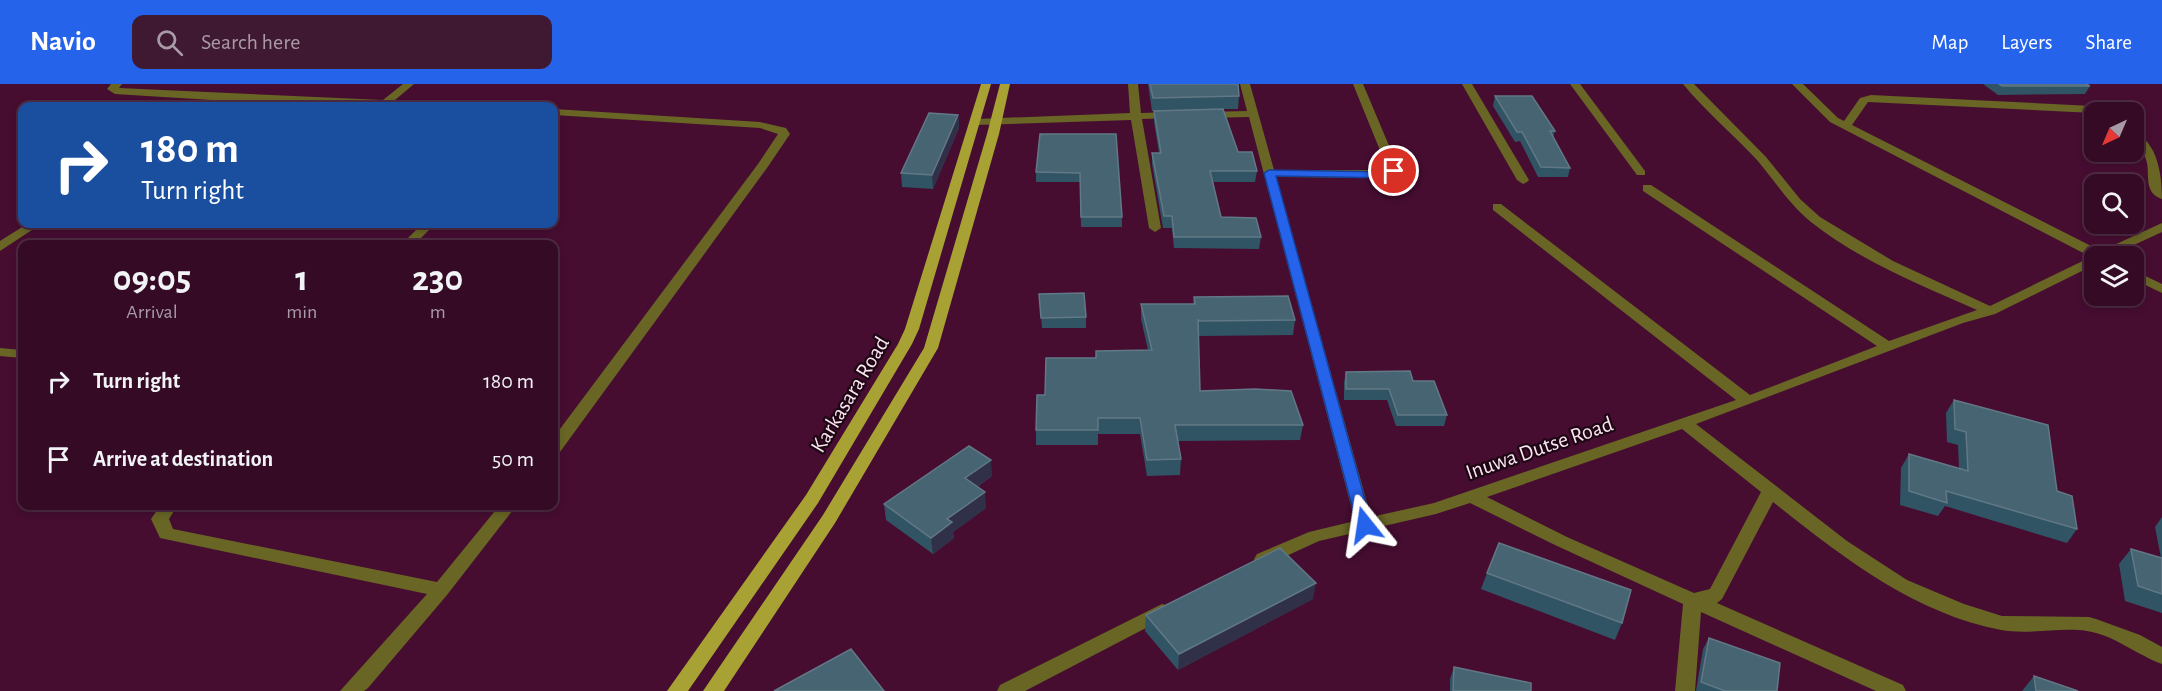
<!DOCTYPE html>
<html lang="en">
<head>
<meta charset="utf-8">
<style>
  body { margin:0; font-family:"Alegreya Sans",sans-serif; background:#3f1832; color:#f1f3f6; height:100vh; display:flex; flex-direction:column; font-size:22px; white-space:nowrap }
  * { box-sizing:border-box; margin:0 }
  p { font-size:20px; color:#a99aa7 }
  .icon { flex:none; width:33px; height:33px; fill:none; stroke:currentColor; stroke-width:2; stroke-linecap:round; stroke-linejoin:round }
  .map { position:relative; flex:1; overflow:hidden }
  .sheet { position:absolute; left:18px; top:156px; width:540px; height:270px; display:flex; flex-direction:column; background:#340a25; border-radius:12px; box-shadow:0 3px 9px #0003,0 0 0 2px #4e2b42 }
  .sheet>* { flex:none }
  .banner { position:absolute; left:18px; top:18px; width:540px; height:126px; border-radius:12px; box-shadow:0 3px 9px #0003,0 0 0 2px #4e2b42; background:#1a4fa0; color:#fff; overflow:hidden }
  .needle { width:39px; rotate:224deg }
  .buttons { position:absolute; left:2084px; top:18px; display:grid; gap:12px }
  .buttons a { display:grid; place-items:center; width:60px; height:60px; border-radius:12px; background:#340a25; box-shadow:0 3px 9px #0003,0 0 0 2px #4e2b42; font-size:30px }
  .pin { position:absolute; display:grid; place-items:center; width:51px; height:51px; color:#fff; margin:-26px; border:3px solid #fff; border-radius:50%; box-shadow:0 2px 6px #0007 }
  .me { position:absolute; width:66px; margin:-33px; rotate:345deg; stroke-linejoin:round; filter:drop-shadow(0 0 4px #0008) }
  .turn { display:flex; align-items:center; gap:21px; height:126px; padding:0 24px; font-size:27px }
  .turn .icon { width:78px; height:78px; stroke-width:2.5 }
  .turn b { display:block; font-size:42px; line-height:51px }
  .eta { display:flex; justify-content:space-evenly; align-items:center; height:102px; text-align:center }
  .eta b { font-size:36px; font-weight:700; line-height:42px }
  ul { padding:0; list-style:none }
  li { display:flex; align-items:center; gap:18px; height:78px; padding:0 24px }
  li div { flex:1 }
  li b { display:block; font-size:22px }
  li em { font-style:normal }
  header { display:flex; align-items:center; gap:36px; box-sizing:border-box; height:84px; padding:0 30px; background:#2563eb; color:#fff }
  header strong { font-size:28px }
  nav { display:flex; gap:33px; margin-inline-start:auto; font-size:21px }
  .search { width:420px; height:54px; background:#3f1832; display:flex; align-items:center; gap:15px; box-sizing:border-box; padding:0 21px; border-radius:12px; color:#a99aa7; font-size:22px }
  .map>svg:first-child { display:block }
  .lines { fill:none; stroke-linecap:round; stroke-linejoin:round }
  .minor { fill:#686525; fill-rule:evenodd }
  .major { fill:#a7a233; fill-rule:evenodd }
  .wall { fill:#305463 }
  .shaded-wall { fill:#303148 }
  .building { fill:#466472; stroke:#627886; stroke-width:1.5 }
  .route { fill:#2563eb; stroke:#184099; stroke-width:1.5 }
  .labels { text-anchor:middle; stroke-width:4.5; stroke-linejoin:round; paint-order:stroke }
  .street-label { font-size:22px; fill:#fbe5f0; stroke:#1e0714 }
</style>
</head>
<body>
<header>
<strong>Navio</strong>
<div class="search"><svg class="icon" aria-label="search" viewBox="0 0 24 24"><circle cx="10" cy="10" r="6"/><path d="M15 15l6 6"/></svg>Search here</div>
<nav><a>Map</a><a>Layers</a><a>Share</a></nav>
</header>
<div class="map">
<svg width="2162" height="607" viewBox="0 0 2162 607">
  <rect width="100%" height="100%" fill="#460d31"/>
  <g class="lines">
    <g class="minor">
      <polygon points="111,0 122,0 119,4 383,16 403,0 414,0 395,16 457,19 462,22 393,22 224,16 215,22 204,22 211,16 115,10 107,5"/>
      <polygon points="1128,0 1138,0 1141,29 1174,28 1179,31 1174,34 1142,35 1161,144 1155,148 1149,144 1131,36 976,41 971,38 976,35 1130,29"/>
      <path d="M 1240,0 L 1250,0 L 1274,86 L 1388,86 L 1353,0 L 1363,0 L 1401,90 L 1395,94 L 1276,93 L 1371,433 L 1434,419 L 1736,316 L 1493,126 L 1493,120 L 1501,120 L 1750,311 L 1877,262 L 1643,107 L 1643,101 L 1651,101 L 1889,257 L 1977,226 C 1921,201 1860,177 1811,138 C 1789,120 1775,97 1757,76 C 1733,50 1705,27 1683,0 L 1694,0 L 1766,73 L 1800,115 L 1820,133 L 1893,177 L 1990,222 L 2091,173 L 1830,38 L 1792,0 L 1803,0 L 1838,34 L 1844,37 L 1860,14 L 1871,11 L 2092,22 L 2111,26 L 2112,28 L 2094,29 L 1868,18 L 1852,41 L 2101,167 L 2162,139 L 2162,148 L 2110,172 L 2094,172 L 2094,181 L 1995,230 L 1963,239 L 1696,340 L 1847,457 L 1907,496 L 1964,520 L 2002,532 L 2089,533 L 2096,535 L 2140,551 L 2162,563 L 2162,580 C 2137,571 2114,551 2087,547 C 2059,543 2029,551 2001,546 C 1913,529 1841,472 1773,418 L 1722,515 L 1717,519 L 1903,601 L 1906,607 L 1876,607 L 1701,528 L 1695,607 L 1675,607 L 1683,520 L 1555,461 L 1470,419 L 1436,430 L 1319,457 L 1269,480 L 1263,482 L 1257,480 L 1254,475 L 1257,470 L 1309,448 L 1355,437 L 1249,33 L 1204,34 L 1199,31 L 1204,28 L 1247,27 ZM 1682,345 L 1761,408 L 1710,505 L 1694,509 L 1567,453 L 1487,413 Z"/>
      <polygon points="1462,0 1472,0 1529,96 1527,98 1523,100 1517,96"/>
      <polygon points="1570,0 1580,0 1645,87 1645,91 1637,91"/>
      <polygon points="554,25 760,38 786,44 790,50 767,84 560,368 554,369 554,353 758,80 778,50 760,44 554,31"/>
      <path d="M 2133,48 C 2158,57 2162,92 2162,115 C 2141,108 2152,87 2145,73 C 2140,61 2133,63 2133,48 Z"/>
      <polygon points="27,140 41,140 0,167 0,157"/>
      <polygon points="422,140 435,140 415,160 402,160"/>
      <polygon points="2133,186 2162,200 2162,209 2133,195"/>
      <polygon points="0,264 22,266 22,274 0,272"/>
      <polygon points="160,422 177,422 169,435 173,445 437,498 499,422 516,422 447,511 368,604 364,607 340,607 427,510 160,454 151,435"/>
      <polygon points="1162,520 1169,522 1171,527 1169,532 1025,607 997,607 1000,601"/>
    </g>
    <g class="major">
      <polygon points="981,0 991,0 919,245 912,260 818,419 688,607 667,607 806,411 898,260 905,245"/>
      <polygon points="1000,0 1010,0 999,50 938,264 835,439 724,607 703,607 823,431 924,264 987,50"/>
    </g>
  </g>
  <g class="wall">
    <polygon points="1148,0 1238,0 1239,12 1238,25 1223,25 1238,68 1257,87 1255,98 1213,98 1221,133 1261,153 1259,165 1174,164 1172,144 1163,144 1152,80 1152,69 1159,69 1154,38 1154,27 1152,27"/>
    <polygon points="1983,0 2086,0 2090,2 2085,10 1998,11"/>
    <polygon points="1495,12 1555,47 1553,53 1570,84 1568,93 1538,93 1520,57 1515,58 1493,22"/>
    <polygon points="958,31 959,44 933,105 902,103 901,89"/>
    <polygon points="1116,50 1122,133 1122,143 1081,143 1080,98 1036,98 1036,88"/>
    <polygon points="1039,210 1086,233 1086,244 1042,244"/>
    <polygon points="1194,213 1295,236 1293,251 1198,252 1200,307 1303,341 1300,356 1178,357 1181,375 1180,391 1147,392 1140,350 1098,350 1098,361 1036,361 1036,346 1045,311 1096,274 1096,267 1148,266 1141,235 1141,220 1193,220"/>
    <polygon points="1346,288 1413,297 1447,331 1444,342 1396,342 1387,316 1344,316 1344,298"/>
    <polygon points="1954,316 2057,407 2077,445 2067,459 1945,422 1938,432 1900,421 1901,384 1909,370 1959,384 1958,361 1947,358 1946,329"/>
    <polygon points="992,392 977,403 986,424 953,448 954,454 933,470 886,436 884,420"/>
    <polygon points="2162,433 2162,529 2125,517 2119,480 2131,465 2161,474 2155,443"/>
    <polygon points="1487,489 1622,539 1615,556 1481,505"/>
    <polygon points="1313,515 1178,586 1145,547 1146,531"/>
    <polygon points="1709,554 1777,607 1696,607 1703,565"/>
    <polygon points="1454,583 1531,607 1450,607 1450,595"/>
    <polygon points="2034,592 2078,607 2022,607"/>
  </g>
  <g class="shaded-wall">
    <polygon points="958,31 959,44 933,105 932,91"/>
    <polygon points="991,376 992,392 966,410 965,394"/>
    <polygon points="985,408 986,424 953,448 954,454 933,470 931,454 947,435"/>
    <polygon points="1316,499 1313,515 1178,586 1179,570"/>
  </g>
  <g class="building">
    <polygon points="1150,0 1238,0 1239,12 1153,14"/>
    <polygon points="1999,0 2086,0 2090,2 2002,2"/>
    <polygon points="1495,12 1532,12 1555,47 1550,47 1570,84 1541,83 1522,48 1517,48"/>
    <polygon points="1223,25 1238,68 1252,68 1257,87 1210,87 1221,133 1256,134 1261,153 1174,153 1172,132 1164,132 1152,69 1161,69 1154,27"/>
    <polygon points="929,29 958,31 932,91 901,89"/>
    <polygon points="1040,50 1116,50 1122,133 1081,133 1080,89 1036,88"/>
    <polygon points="1084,209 1086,233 1041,234 1039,210"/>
    <polygon points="1288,212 1295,236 1198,237 1198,235 1200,307 1255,305 1291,307 1303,341 1175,341 1181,375 1147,376 1140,334 1098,334 1098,346 1036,346 1037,311 1045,311 1046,274 1096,274 1096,267 1152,266 1141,220 1195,220 1194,213"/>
    <polygon points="1410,287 1413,297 1434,297 1447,331 1398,331 1389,305 1346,305 1346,288"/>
    <polygon points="1954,316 2048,341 2057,407 2072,412 2077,445 1946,407 1947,419 1909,407 1909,370 1968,387 1966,348 1955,345"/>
    <polygon points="969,362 991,376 965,394 985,408 947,435 952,438 931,454 884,420"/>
    <polygon points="1499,459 1631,506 1622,539 1487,489"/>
    <polygon points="1280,464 1316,499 1179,570 1146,531"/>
    <polygon points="2131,465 2162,474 2162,510 2138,502"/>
    <polygon points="1709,554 1780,579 1777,607 1725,607 1701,598"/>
    <polygon points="851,565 884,607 774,607"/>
    <polygon points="1454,583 1531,599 1531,607 1453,607"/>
    <polygon points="2034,592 2078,607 2036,607"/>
  </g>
  <polygon class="route" points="1394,84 1400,87 1391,94 1276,92 1372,441 1370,445 1359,445 1357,441 1264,89 1269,86 1388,88"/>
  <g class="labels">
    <g class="street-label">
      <text transform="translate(849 310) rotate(-59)" y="8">Karkasara Road</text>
      <text transform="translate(1539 363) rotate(-19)" y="8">Inuwa Dutse Road</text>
    </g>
  </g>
</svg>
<div class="buttons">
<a><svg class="needle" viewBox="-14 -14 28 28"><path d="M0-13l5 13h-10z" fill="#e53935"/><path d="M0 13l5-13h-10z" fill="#a99aa7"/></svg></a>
<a><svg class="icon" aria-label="search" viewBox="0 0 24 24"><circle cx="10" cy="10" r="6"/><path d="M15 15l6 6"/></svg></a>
<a><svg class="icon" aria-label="layers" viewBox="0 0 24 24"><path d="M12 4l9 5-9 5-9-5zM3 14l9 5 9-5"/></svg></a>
</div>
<div class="pin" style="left:1394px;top:87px;background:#d93025"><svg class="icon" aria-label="arrive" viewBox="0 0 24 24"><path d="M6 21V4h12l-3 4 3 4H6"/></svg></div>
<svg class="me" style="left:1365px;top:441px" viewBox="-20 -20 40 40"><path d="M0-17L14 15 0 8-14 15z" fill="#2563eb" stroke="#fff" stroke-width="4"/></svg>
<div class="banner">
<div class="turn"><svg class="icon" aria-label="right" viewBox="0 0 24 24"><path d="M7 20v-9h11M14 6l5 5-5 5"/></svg><div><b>180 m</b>Turn right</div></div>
</div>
<section class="sheet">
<div class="eta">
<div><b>09:05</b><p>Arrival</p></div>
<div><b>1</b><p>min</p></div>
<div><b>230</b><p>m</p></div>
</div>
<ul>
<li><svg class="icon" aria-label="right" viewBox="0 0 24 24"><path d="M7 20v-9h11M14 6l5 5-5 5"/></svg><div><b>Turn right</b></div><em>180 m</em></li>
<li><svg class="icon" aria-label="arrive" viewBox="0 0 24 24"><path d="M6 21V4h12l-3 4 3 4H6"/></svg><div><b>Arrive at destination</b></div><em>50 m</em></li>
</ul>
</section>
</div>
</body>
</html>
